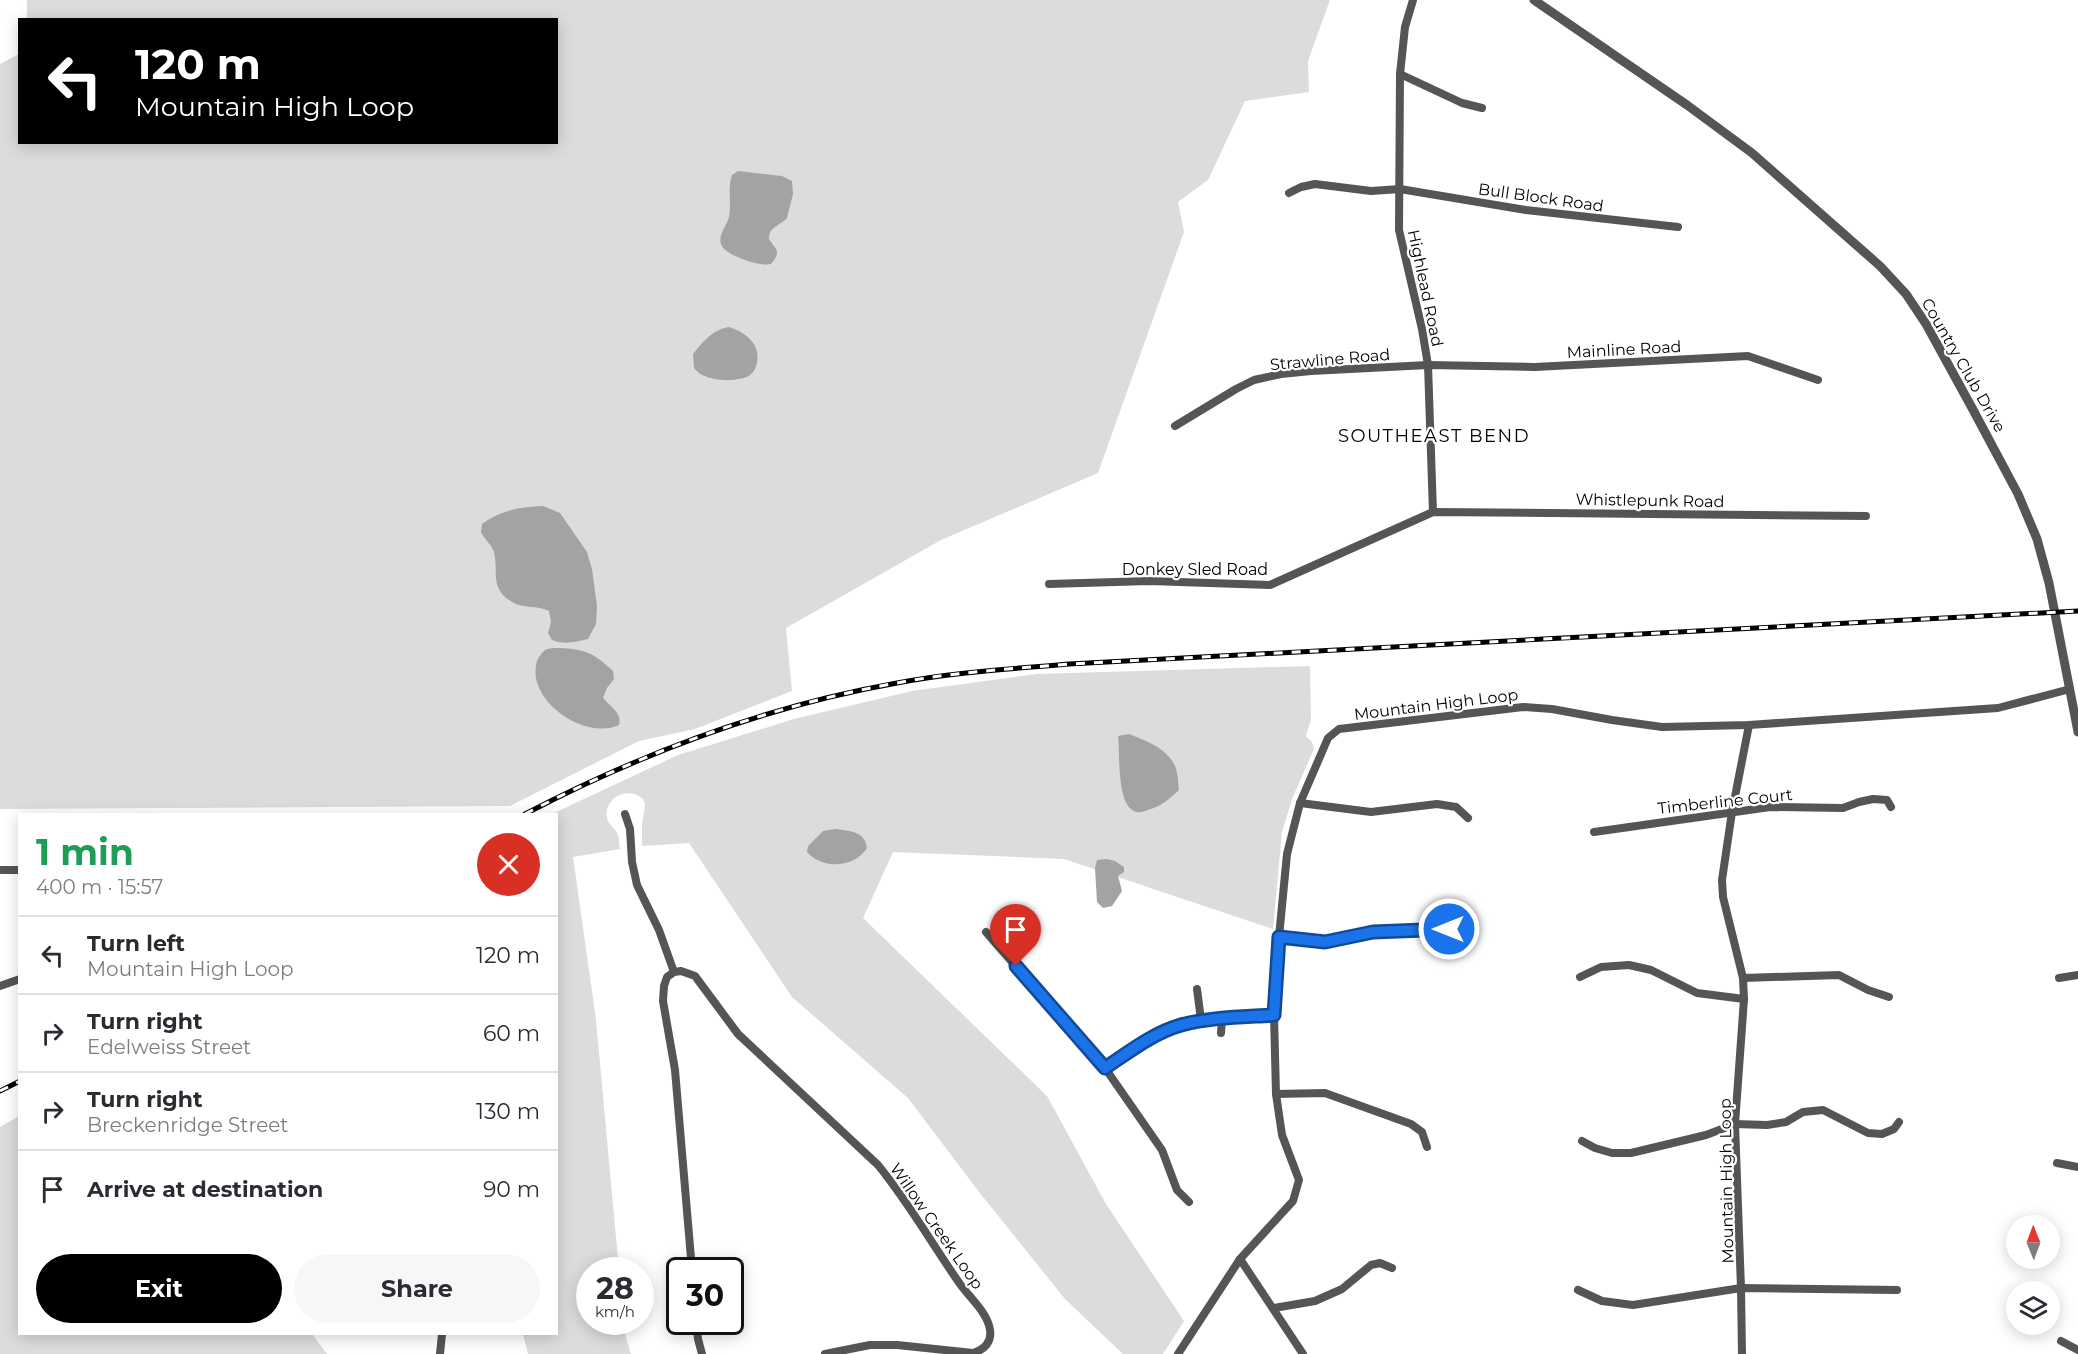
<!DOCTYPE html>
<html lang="en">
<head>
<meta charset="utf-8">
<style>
  body { margin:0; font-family:Montserrat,sans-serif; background:#f7f7f7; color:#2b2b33; height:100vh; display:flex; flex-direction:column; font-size:22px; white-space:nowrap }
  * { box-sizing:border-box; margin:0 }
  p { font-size:20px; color:#7c7c81 }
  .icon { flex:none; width:33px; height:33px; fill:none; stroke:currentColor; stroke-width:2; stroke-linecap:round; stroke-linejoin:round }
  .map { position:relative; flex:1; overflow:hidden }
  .details { position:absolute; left:18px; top:813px; width:540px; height:522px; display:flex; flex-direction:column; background:#fff; border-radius:0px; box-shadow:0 3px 15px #0003 }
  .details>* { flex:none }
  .guide { position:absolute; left:18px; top:18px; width:540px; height:126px; border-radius:0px; box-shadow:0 3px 15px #0003; background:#000; color:#fff; overflow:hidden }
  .needle { width:39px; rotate:359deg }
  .controls { position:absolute; left:2006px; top:1215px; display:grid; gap:12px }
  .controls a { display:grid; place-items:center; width:54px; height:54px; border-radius:50%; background:#fff; box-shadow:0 3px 15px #0003; font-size:30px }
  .speed { position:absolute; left:576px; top:1257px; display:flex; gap:12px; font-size:30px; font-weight:700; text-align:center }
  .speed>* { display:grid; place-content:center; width:78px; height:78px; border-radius:50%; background:#fff; box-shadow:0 3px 15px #0003; line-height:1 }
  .speed small { font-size:15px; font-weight:400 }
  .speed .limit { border:3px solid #111; border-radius:9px; background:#fff; color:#111 }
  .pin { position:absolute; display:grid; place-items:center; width:51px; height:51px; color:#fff; margin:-62px -26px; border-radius:50% 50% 50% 0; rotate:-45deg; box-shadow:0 0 6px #0007 }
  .pin .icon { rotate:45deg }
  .me { position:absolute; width:66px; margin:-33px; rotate:270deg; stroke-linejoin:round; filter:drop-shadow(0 0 4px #0008) }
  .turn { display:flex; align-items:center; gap:21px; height:126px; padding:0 18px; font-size:27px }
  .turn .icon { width:78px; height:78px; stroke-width:2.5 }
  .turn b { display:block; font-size:42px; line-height:51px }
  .round { display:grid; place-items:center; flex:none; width:63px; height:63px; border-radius:32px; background:#f7f7f7 }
  .headline { display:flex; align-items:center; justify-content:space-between; height:102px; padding:0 18px }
  h1 { font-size:36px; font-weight:700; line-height:45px; color:#1e9e55 }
  .action { display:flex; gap:12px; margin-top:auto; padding:12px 18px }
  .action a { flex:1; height:69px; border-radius:36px; background:#000; color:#fff; font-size:24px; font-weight:700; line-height:69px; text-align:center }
  .action a+a { background:#f7f7f7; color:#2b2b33 }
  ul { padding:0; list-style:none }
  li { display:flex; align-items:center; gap:18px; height:78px; padding:0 18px; border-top:2px solid #e1e1e2 }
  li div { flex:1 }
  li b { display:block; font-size:22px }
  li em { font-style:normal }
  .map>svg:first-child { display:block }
  .green { fill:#dcdcdc }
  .water { fill:#a3a3a3 }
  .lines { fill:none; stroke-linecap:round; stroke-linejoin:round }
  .minor { stroke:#555; stroke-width:8 }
  .tertiary { stroke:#555; stroke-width:9 }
  .rail-casing { stroke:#000; stroke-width:5 }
  .rail { stroke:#fff; stroke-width:3; stroke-dasharray:9; stroke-linecap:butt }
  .route-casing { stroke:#114b97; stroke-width:15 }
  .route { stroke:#1a73e8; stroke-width:10 }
  .labels { text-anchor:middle; stroke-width:4.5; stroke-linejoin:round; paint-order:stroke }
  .street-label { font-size:16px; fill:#000; stroke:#fff }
  .neighbourhood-label { font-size:18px; letter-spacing:1.5px; fill:#000; stroke:#fff }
</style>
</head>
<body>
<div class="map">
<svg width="2078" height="1354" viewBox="0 0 2078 1354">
  <rect width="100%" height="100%" fill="#fff"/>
  <g class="green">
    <polygon points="27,0 1330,0 1308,61 1309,92 1245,101 1208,180 1178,202 1184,232 1098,473 941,540 786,628 792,691 695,729 639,741 510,806 0,809 0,64 19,54 20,142 556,142 556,20 27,20"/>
    <path d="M 1310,666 L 1311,719 L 1306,736 L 1312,742 L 1314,749 L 1292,799 L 1282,832 L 1273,929 L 1064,859 L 893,852 L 863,918 L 1047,1096 L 1106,1204 L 1184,1321 L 1163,1354 L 1123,1354 L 1065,1299 L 979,1192 L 908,1098 L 792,997 L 689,843 L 642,846 L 642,824 L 645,805 L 643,799 C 636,793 629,792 620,795 C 609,799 603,812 609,823 C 612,827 616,830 618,835 C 619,839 619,845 620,849 L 573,857 L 596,1020 L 619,1270 L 590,1270 L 590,1322 L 624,1322 L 626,1338 L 631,1354 L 528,1354 L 523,1334 L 556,1334 L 556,814 L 552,814 L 678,755 L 794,719 L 912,691 L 1037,674 Z"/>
    <polygon points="19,1116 20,1334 312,1334 327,1354 0,1354 0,1127"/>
  </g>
  <g class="water">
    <path d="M 738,171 L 782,176 L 792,181 L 793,194 L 787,218 C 780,226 769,226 769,239 C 776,250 782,251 771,264 C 760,267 724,255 721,244 C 718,235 727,225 729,217 C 732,203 727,190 732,175 Z"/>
    <path d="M 729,327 C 745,332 761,344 757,363 C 756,368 754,372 750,375 C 741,382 715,381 705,376 C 700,375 697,371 694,368 L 693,354 C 703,342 713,329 729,327 Z"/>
    <path d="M 543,506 L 560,513 L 587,552 L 592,569 L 597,606 L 596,624 L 588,639 C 576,642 564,645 552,640 L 548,633 L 551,622 L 549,611 C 537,605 524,609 512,602 C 489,588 499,573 494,552 C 492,545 484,539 481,532 L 482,524 C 500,510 521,507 543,506 Z"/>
    <path d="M 559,648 C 585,649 594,653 613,671 L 614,679 L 607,688 L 603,698 C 610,706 623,714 619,725 C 585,741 525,700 537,661 C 539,657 541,653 545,650 C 549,648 555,648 559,648 Z"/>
    <path d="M 1129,734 C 1146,741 1167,748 1175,766 C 1178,773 1178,783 1179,790 C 1171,798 1160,807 1148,810 C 1142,812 1136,814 1131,809 C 1117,797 1120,754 1118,736 Z"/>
    <path d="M 835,829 C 850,831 865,831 867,848 C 854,868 823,870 807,852 L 808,846 L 823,831 Z"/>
    <polygon points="1106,859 1115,861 1124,867 1124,872 1118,876 1122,891 1112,906 1103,908 1097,902 1095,868 1097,860"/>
  </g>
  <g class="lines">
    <g class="minor">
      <polyline points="1413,0 1405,27 1400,74 1399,230 1422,329 1428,365 1433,512"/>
      <polyline points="1400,74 1462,103 1482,108"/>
      <polyline points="1289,193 1301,187 1315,184 1371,191 1400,189 1526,210 1678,227"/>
      <polyline points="1175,426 1236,389 1254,380 1281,374 1311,371 1428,365 1535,367 1748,356 1818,380"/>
      <polyline points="1049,584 1149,581 1270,585 1433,512 1866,516"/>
      <polyline points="1300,803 1371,812 1437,804 1456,807 1468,818"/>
      <polyline points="625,814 630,829 632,862 637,885 659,930 674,972"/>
      <polyline points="1594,832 1770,807 1843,808 1859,802 1873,799 1887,800 1891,807"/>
      <polyline points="0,870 20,870"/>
      <polyline points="986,932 1105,1068 1162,1150 1177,1190 1189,1202"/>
      <polyline points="1279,937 1325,942 1373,932 1449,929"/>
      <polyline points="1580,977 1601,967 1629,965 1651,970 1697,993 1744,999"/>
      <polyline points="1743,978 1839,975 1868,990 1889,997"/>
      <polyline points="2059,978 2078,975"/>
      <polyline points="0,986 20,979"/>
      <polyline points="1197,989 1201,1020"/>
      <polyline points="1221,1033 1222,1018"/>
      <path d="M 1105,1068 C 1129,1052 1153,1033 1181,1025 C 1211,1017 1243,1017 1274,1015"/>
      <polyline points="1276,1094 1325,1093 1411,1124 1422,1132 1427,1147"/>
      <polyline points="1582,1141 1595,1148 1612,1153 1631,1153 1706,1135 1735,1124 1767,1125 1786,1122 1803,1112 1823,1110 1868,1133 1882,1134 1894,1129 1899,1122"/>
      <polyline points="2057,1163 2078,1167"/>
      <polyline points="1240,1259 1303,1354"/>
      <path d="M 692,1270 L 675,1070 L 663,1001 L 664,986 L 667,977 L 674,972 L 681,971 L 695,976 L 738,1034 L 878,1165 C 909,1203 932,1244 960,1284 C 969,1297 988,1313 990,1330 C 992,1342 984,1350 973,1353 L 897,1345 L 870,1345 L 825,1354"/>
      <polyline points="1578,1290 1602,1301 1633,1305 1741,1288 1897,1290"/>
      <polyline points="1274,1308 1315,1301 1342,1289 1371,1265 1380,1263 1392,1268"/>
      <polyline points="696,1322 698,1339 702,1354"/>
      <polyline points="2061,1341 2078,1350"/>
      <polyline points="440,1354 442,1334"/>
      <polyline points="1178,1354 1240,1259 1293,1201 1299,1180 1282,1135 1276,1094 1274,1015 1279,937 1287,854 1300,803 1328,738 1339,729 1523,707 1552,709 1612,720 1662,727 1749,725 1998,708 2070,689"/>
      <polyline points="1742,1354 1741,1288 1735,1124 1744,999 1743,978 1723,897 1722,880 1732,812 1749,725"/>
    </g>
    <polyline class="tertiary" points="1534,0 1687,105 1752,153 1880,266 1906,294 1926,324 1971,406 2018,494 2037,539 2049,583 2078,732"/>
    <defs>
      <g id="rail">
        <path d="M 525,814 C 642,753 767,706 897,683 C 954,672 1011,669 1069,664 L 2078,611"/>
        <polyline points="0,1091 20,1081"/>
      </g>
    </defs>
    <use href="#rail" class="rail-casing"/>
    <use href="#rail" class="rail"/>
  </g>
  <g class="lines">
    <defs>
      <path id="route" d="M 1016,966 L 1105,1068 C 1129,1052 1153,1033 1181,1025 C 1211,1017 1243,1017 1274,1015 L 1279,937 L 1325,942 L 1373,932 L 1449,929"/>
    </defs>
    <use href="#route" class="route-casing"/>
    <use href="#route" class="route"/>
  </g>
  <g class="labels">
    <g class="street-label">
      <text transform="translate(1541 197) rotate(8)" y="6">Bull Block Road</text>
      <text transform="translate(1426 288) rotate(78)" y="6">Highlead Road</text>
      <text transform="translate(1624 349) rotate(-3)" y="6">Mainline Road</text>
      <text transform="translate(1330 359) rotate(-5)" y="6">Strawline Road</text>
      <text transform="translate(1964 365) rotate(60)" y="6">Country Club Drive</text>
      <text transform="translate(1650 500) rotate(1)" y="6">Whistlepunk Road</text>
      <text x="1195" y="575">Donkey Sled Road</text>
      <text transform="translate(1436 704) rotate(-7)" y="6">Mountain High Loop</text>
      <text transform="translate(1725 801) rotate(-6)" y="6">Timberline Court</text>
      <text transform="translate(1726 1181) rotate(-91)" y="6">Mountain High Loop</text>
      <text transform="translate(937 1226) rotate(55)" y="6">Willow Creek Loop</text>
    </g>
    <g class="neighbourhood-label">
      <text x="1434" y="442">SOUTHEAST BEND</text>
    </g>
  </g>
</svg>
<div class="controls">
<a><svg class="needle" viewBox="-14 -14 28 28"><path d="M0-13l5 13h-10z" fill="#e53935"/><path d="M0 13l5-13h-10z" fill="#7c7c81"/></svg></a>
<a><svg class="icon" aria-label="layers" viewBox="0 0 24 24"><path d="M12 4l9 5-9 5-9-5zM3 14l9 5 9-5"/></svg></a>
</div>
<div class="speed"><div>28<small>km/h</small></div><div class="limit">30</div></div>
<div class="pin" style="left:1016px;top:966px;background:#d93025"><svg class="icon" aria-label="arrive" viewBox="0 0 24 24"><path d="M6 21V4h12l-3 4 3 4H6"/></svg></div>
<svg class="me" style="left:1449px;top:929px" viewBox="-20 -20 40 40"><circle r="17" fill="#1a73e8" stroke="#fff" stroke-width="3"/><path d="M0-11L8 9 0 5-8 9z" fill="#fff"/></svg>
<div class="guide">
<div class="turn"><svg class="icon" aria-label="left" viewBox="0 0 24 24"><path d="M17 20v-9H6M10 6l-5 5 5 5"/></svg><div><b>120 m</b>Mountain High Loop</div></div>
</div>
<section class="details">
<div class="headline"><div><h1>1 min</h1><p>400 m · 15:57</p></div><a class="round" style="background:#d93025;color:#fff"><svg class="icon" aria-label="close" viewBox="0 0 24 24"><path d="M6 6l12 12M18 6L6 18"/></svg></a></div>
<ul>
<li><svg class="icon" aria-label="left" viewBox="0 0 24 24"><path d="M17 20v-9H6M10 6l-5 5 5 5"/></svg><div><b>Turn left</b><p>Mountain High Loop</p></div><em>120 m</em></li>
<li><svg class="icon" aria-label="right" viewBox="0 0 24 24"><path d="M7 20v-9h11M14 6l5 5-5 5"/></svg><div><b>Turn right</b><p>Edelweiss Street</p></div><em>60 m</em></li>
<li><svg class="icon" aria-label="right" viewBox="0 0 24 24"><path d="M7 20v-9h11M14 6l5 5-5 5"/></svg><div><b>Turn right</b><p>Breckenridge Street</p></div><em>130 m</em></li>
<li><svg class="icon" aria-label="arrive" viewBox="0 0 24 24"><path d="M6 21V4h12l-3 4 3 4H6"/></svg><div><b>Arrive at destination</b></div><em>90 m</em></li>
</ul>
<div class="action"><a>Exit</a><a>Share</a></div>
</section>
</div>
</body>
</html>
